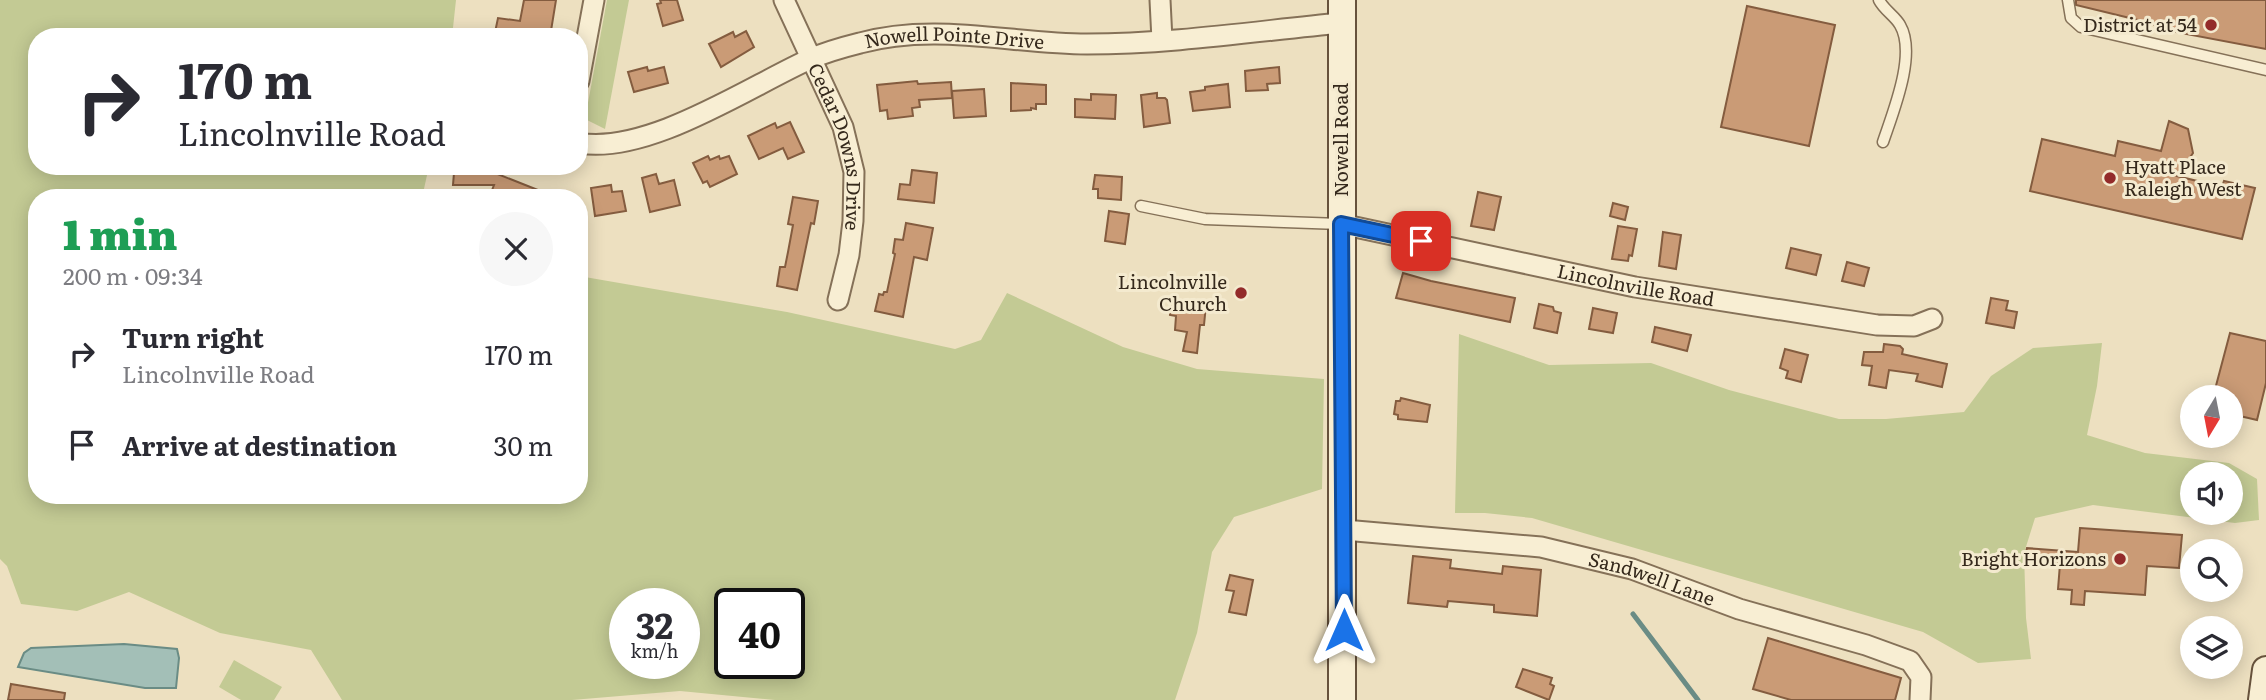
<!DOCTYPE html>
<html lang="en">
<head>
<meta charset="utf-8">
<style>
  body { margin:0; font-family:Literata,serif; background:#f7f7f7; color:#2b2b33; height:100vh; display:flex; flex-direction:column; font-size:26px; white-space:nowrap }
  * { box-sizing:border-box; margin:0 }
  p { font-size:23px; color:#7c7c81 }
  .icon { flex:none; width:38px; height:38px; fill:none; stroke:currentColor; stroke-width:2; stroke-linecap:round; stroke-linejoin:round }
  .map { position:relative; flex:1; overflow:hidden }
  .sheet { position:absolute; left:28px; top:189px; width:560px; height:315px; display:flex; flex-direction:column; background:#fff; border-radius:28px; box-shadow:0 4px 18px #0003 }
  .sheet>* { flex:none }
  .hud { position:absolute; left:28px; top:28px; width:560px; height:147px; border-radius:28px; box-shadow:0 4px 18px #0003; background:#fff; color:#2b2b33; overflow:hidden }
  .needle { width:46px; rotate:190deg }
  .controls { position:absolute; left:2180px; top:385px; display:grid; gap:14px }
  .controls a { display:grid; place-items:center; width:63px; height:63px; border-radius:50%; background:#fff; box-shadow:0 4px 18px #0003; font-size:35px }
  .speed { position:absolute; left:609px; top:588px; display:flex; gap:14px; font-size:35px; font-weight:700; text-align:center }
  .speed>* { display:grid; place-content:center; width:91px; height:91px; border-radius:50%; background:#fff; box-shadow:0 4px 18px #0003; line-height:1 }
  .speed small { font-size:18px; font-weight:400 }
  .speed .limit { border:4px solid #111; border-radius:10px; background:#fff; color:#111 }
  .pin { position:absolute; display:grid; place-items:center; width:60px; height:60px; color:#fff; margin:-30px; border-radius:14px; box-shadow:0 4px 10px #0006 }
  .me { position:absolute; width:77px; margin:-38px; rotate:0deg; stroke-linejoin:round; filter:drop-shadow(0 0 5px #0008) }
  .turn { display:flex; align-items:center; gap:24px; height:147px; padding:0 35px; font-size:32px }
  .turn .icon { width:91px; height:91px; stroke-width:2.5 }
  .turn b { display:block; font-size:49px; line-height:60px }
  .round { display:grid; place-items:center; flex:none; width:74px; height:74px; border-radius:37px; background:#f7f7f7 }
  .head { display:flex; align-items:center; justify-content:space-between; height:119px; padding:0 35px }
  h1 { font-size:42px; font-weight:800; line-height:52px; color:#1e9e55 }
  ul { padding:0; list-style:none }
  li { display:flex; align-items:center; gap:21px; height:91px; padding:0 35px }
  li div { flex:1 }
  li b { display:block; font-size:26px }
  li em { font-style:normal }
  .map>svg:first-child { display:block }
  .green { fill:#c3ca94; fill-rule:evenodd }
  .water { fill:#a3bfb7; stroke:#6a8c85; stroke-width:2 }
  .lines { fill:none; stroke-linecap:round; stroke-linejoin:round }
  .stream { stroke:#6a8c85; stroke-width:5 }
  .building { fill:#ca9b76; stroke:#845c3f; stroke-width:2 }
  .lane-casing { stroke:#857158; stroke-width:13 }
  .street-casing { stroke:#857158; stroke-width:23 }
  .secondary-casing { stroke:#67523c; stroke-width:30 }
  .lane { stroke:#f8eed3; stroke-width:10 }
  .street { stroke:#f8eed3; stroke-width:19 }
  .secondary { stroke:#f8eed3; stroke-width:26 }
  .route-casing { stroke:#114b97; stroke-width:18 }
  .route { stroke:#1a73e8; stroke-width:12 }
  .poi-dot { fill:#932b2a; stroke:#f4eacf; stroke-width:2.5 }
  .labels { text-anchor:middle; stroke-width:6; stroke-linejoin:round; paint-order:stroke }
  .poi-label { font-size:19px; fill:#35291c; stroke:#f4eacf; text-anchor:end }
  .street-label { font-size:19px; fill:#35291c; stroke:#f4eacf }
</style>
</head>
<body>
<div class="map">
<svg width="2266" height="700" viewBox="0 0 2266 700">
  <rect width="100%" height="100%" fill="#ede0c0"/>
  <g class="green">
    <path d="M 0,0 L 456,0 L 452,37 L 37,37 L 37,166 L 429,166 L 422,198 L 37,198 L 37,495 L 579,495 L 579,276 L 787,312 L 955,349 L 981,340 L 1007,293 L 1123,347 L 1197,369 L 1324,379 L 1322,489 L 1234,517 L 1212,552 L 1197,633 L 1175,700 L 775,700 L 680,691 L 572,700 L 342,700 L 311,650 L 220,633 L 129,592 L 77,611 L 21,604 L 7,566 L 0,559 ZM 625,604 L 684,604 L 684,663 L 625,663 ZM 730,604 L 789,604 L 789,663 L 730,663 Z"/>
    <polygon points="607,0 629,0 605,129 585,119"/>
    <path d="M 1459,334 L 1549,365 L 1651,363 L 1729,390 L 1839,419 L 1886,419 L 1964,412 L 1991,376 L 2033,348 L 2102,343 L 2097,386 L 2087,435 L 2145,453 L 2229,463 L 2257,479 L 2259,520 L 2235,523 L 2093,505 L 2035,518 L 2024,553 L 2026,618 L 2031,659 L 1978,663 L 1923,632 L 1532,518 L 1485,513 L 1455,513 ZM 2231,474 L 2231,513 L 2193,513 L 2193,474 Z"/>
    <polygon points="234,660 282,687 274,700 241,700 219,687"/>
  </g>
  <polygon class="water" points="124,644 177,649 179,658 176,688 145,688 18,667 24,653 31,648"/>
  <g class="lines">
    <polyline class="stream" points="1633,614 1698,700"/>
  </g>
  <g class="building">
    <polygon points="524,0 556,0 550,37 494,37 498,18 520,21"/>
    <polygon points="660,0 677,0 683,20 663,26 657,4 661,3"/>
    <polygon points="2076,0 2266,0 2266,49 2165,30 2165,28 2138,20 2076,5"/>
    <polygon points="1747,6 1835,25 1809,146 1721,127"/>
    <polygon points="746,31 754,47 721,67 709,44 733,32 735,37"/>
    <polygon points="647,67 648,71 664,67 668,83 634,92 628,72"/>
    <polygon points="1279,67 1280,83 1267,84 1268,90 1246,91 1245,71"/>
    <polygon points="917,81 918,84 951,82 952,98 919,100 920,107 912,108 913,116 888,119 887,110 880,111 877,85"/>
    <polygon points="1011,83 1046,85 1046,104 1036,104 1036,109 1031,108 1031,110 1011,111"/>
    <polygon points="1228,84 1230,107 1193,111 1190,92 1205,90 1205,87"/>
    <polygon points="984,89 986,116 954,118 952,91"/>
    <polygon points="1157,93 1157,98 1165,98 1167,100 1170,123 1144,127 1141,95"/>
    <polygon points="1091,94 1116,95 1115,119 1075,117 1075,99 1091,100"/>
    <polygon points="2169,121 2188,129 2193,153 2177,176 2222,187 2224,181 2255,188 2242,239 2030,191 2042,139 2115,156 2118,141 2161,151"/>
    <polygon points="790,122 804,152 788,159 783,148 759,159 748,136 775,123 777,128"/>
    <polygon points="708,156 710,160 719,156 720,159 729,156 737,174 710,187 707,181 703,183 693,163"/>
    <polygon points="460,166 494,166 495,173 558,198 489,198 494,185 453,185 454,173"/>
    <polygon points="912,170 937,173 934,203 898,199 900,184 910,185"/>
    <polygon points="656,174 659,184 674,180 680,205 650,212 642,178"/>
    <polygon points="1095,175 1122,177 1121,200 1098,198 1098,189 1093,189"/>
    <polygon points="611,185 612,192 622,191 626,211 595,216 591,188"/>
    <polygon points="1478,192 1501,197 1494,230 1471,226"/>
    <polygon points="793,197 818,201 814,224 811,223 797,290 777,286 780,267 785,267 788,252 793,225 788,224"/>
    <polygon points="1613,203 1628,207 1625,220 1610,216"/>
    <polygon points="1109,211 1129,214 1125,244 1105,241"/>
    <polygon points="906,223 933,228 927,260 914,257 903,317 875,311 879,294 883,295 884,292 887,292 895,254 893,253 895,239 903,240"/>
    <polygon points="1618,226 1637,229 1632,256 1629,255 1628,261 1612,259"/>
    <polygon points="1663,232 1681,235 1676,269 1659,266"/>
    <polygon points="1791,248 1821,255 1816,275 1786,268"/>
    <polygon points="1847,262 1869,268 1864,286 1842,281"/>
    <polygon points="1403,273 1431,281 1515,298 1510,322 1396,298"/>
    <polygon points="1991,298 2008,301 2006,310 2017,312 2014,328 1986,323"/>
    <polygon points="1171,302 1206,305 1204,325 1200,325 1197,353 1183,351 1187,332 1175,330 1176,316 1170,315"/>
    <polygon points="1539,304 1553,307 1554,311 1561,313 1557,333 1534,328"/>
    <polygon points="1593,308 1617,313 1613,333 1589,329"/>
    <polygon points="1655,327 1691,335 1687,351 1652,342"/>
    <polygon points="2230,333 2266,341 2266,383 2257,420 2231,414 2231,397 2213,397"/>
    <polygon points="1884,344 1900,346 1903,349 1902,354 1947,364 1942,387 1916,381 1918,374 1889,370 1886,388 1869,385 1872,366 1862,365 1864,352 1883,352"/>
    <polygon points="1785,349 1808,355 1801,382 1786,378 1788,371 1780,368"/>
    <polygon points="1401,398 1430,405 1427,422 1398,419 1398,415 1394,414 1396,401 1400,401"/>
    <polygon points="2080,528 2182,535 2179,568 2147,566 2145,595 2085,591 2084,605 2071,604 2072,590 2058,589 2060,564 2026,552 2027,548 2078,552"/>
    <polygon points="1413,556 1451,560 1450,568 1502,574 1503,566 1541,570 1537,616 1494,612 1494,605 1448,601 1447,607 1408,603"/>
    <polygon points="1230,575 1253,580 1246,615 1229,612 1234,591 1226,590"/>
    <polygon points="1768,638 1901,678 1895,700 1791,700 1753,689"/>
    <polygon points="1523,669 1552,678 1550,684 1554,686 1549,700 1516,687"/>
    <polygon points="11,684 65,693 64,700 8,700"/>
  </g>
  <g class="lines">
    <defs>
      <g id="lane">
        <path d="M 1879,0 C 1884,10 1895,16 1900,25 C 1917,54 1893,112 1883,142"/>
        <polyline points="2068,0 2071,18 2081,27 2266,70"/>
        <polyline points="1141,206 1205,219 1340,224"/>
      </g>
      <g id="street">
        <path id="s1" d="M 784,0 L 843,127 L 854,172 L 853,221 L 849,255 L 838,300"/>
        <polyline points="1160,0 1162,40"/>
        <polyline points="579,81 594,0"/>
        <path id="s2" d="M 579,143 C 648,155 748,87 810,59 C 826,52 844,47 860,43 C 935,22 1012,44 1087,44 C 1172,44 1257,31 1341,23"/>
        <path id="s3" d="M 1341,224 L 1635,287 L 1877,325 L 1914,326 L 1932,319"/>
        <path id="s4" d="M 1344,530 L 1541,547 L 1632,569 L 1739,609 L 1866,645 L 1910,661 L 1921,677 L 1920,700"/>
      </g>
      <g id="secondary">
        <polyline points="1342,0 1342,700"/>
        <polyline points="2262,700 2266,670"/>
      </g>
    </defs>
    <use href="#lane" class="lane-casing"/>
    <use href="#street" class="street-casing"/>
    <use href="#secondary" class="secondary-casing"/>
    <use href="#lane" class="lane"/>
    <use href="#street" class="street"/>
    <use href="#secondary" class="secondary"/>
  </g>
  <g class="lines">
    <defs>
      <polyline id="route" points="1344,630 1341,224 1421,241"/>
    </defs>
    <use href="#route" class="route-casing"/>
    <use href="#route" class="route"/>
  </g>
  <g class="poi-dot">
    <circle cx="2211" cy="25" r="7"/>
    <circle cx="2110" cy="178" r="7"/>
    <circle cx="1241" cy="293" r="7"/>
    <circle cx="2120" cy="559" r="7"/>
  </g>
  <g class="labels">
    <g class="poi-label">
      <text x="2197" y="32">District at 54</text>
      <text x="2124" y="174" text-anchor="start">Hyatt Place<tspan x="2124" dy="22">Raleigh West</tspan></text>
      <text x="1227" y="289">Lincolnville<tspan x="1227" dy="22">Church</tspan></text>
      <text x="2106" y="566">Bright Horizons</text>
    </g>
    <g class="street-label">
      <text dy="7" stroke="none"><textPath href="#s2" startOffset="397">Nowell Pointe Drive</textPath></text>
      <text transform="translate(1341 140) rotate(-90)" y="7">Nowell Road</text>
      <text dy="7" stroke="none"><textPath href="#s1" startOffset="158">Cedar Downs Drive</textPath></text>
      <text dy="7" stroke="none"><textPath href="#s3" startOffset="301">Lincolnville Road</textPath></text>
      <text dy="7" stroke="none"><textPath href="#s4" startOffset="313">Sandwell Lane</textPath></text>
    </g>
  </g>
</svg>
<div class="controls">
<a><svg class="needle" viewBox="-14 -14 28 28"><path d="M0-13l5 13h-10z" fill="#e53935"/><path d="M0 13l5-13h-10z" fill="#7c7c81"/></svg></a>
<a><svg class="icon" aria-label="sound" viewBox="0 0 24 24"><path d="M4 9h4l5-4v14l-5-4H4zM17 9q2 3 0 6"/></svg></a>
<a><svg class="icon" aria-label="search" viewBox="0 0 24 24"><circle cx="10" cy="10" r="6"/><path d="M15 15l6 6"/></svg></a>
<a><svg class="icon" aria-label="layers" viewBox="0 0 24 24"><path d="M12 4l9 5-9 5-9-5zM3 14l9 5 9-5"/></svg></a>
</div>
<div class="speed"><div>32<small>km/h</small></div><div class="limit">40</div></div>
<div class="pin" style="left:1421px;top:241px;background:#d93025"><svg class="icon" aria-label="arrive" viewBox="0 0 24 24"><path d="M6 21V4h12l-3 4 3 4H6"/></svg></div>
<svg class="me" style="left:1344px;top:630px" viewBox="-20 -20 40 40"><path d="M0-17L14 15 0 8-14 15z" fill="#1a73e8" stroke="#fff" stroke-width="4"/></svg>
<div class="hud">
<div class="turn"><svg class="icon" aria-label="right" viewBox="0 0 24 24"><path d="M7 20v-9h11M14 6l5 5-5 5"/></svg><div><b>170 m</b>Lincolnville Road</div></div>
</div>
<section class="sheet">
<div class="head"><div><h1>1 min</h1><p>200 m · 09:34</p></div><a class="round"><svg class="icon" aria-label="close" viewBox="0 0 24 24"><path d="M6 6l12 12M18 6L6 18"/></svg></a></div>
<ul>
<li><svg class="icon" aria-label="right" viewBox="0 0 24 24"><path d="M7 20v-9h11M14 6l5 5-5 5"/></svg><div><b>Turn right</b><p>Lincolnville Road</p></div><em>170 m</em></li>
<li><svg class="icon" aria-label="arrive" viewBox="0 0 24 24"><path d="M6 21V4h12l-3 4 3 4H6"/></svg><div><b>Arrive at destination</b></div><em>30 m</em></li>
</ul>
</section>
</div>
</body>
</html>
